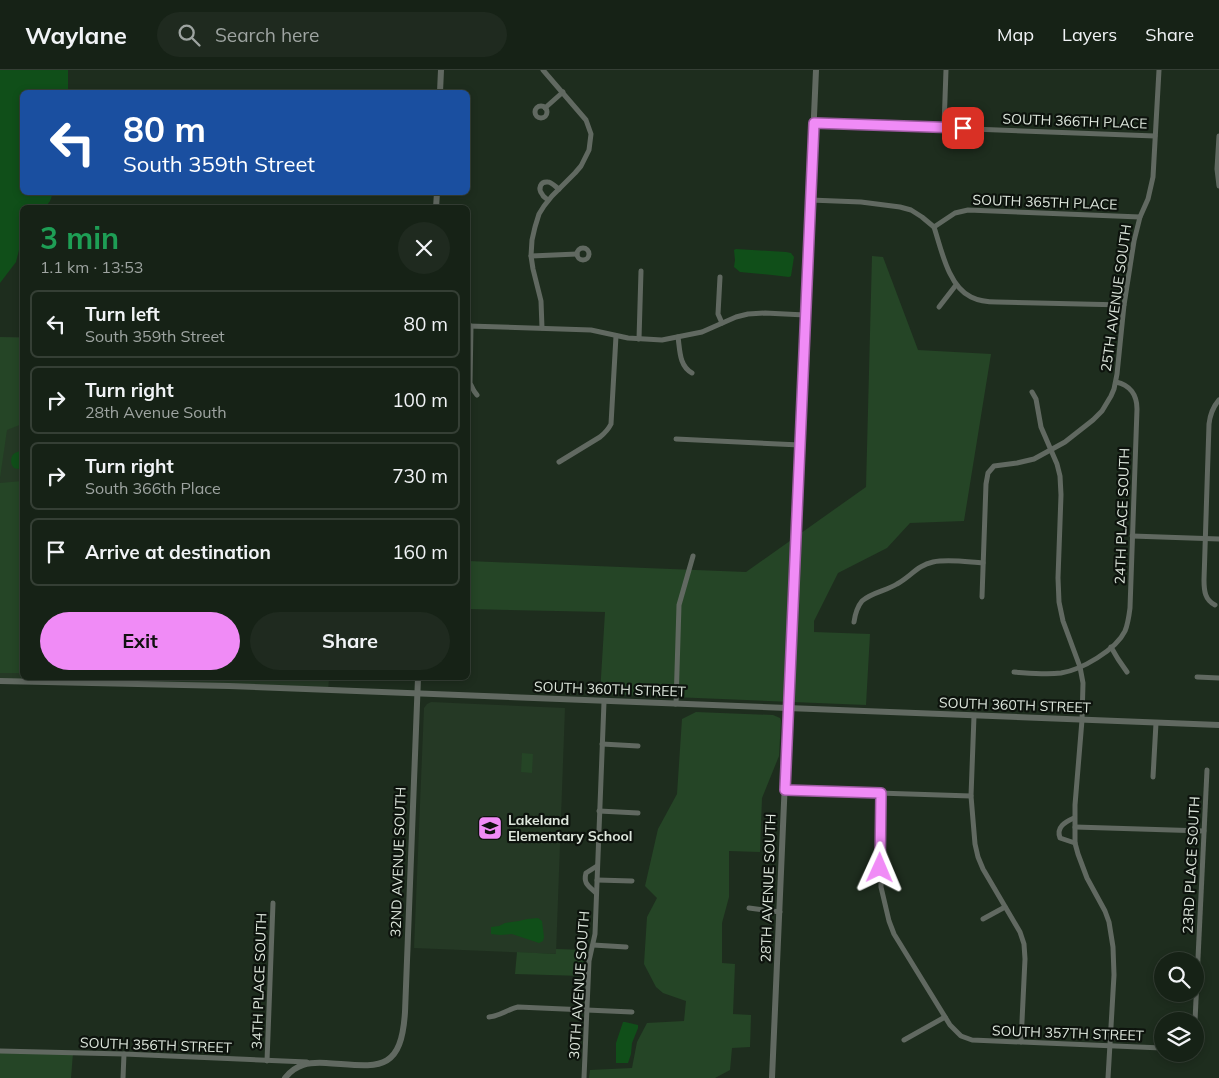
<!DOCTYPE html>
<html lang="en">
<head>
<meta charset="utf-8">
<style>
  body { margin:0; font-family:Mulish,sans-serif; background:#1f2a1f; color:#f1f3f6; height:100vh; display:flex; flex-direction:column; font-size:19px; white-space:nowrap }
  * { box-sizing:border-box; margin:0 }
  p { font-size:16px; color:#9ea4a1 }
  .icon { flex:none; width:28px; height:28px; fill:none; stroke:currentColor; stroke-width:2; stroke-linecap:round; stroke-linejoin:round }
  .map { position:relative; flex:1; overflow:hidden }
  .drawer { position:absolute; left:20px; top:135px; width:450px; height:475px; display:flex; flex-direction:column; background:#162216; border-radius:8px; box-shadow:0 2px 8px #0003,0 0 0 1px #353f35 }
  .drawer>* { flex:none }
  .hud { position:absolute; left:20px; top:20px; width:450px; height:105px; border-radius:8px; box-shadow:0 2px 8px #0003,0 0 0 1px #353f35; background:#1a4fa0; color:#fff; overflow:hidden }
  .controls { position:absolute; left:1154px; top:882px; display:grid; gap:10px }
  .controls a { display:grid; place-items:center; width:50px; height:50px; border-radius:50%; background:#162216; box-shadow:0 2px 8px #0003,0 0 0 1px #353f35; font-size:25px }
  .pin { position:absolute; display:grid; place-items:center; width:42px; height:42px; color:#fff; margin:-21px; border-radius:10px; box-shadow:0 2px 8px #0006 }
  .me { position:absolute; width:55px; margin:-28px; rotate:1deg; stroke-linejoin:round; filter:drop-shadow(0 0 4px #0008) }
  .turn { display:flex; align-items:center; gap:18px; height:105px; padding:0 20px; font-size:22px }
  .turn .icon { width:65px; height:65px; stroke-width:2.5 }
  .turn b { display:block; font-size:35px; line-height:42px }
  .round { display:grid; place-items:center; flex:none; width:52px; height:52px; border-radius:26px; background:#1f2a1f }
  .head { display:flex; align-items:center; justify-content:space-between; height:85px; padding:0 20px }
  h1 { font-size:30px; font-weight:700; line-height:38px; color:#1e9e55 }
  .action { display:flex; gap:10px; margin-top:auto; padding:10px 20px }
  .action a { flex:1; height:58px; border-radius:30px; background:#f08bf6; color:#111; font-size:20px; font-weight:700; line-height:58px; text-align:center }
  .action a+a { background:#1f2a1f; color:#f1f3f6 }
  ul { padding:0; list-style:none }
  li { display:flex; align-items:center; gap:15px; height:68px; margin:0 10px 8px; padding:0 10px; border:2px solid #353f35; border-radius:8px }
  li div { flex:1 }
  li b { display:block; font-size:19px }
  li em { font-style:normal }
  header { display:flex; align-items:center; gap:30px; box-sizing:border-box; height:70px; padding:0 25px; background:#162216; border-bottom:1px solid #353f35 }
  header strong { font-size:24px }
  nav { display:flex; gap:28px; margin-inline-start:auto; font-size:18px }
  .search { width:350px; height:45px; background:#1f2a1f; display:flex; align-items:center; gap:12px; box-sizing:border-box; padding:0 18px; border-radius:28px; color:#9ea4a1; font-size:19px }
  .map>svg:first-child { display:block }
  .built { fill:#253925 }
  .green { fill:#254526 }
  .water { fill:#104f19 }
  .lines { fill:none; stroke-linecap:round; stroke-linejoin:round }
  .minor { stroke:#616961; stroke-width:5 }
  .tertiary { stroke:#616961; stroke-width:6 }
  .route-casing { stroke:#9c5aa0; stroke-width:12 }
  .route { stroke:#f08bf6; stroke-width:9 }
  .labels { text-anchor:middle; stroke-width:4.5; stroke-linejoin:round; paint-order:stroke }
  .street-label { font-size:14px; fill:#dde6dc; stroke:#0d130d }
  .poi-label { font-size:14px; font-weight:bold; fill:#dde6dc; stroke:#0d130d; text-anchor:start }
</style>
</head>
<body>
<header>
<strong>Waylane</strong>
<div class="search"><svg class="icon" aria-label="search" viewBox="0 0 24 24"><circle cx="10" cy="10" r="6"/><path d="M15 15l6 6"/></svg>Search here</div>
<nav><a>Map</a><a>Layers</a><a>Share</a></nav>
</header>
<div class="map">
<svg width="1219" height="1008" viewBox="0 0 1219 1008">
  <rect width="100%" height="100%" fill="#1e2d1e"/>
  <g class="built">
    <polygon points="0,267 22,267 22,608 329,608 328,621 0,611"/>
    <polygon points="431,632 565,638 556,884 414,878 424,638 427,634"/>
  </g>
  <g class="green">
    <polygon points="872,186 883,187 918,280 991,284 964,451 910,453 887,478 838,503 814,551 814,562 870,564 866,635 600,624 605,542 468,539 468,491 746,502 866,417"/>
    <polygon points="0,267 22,268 22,354 7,360 0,408"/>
    <polygon points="22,411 22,603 0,603 0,413"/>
    <polygon points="696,642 773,645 780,648 781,651 779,686 762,728 760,782 729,781 729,827 722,853 722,893 735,894 733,944 751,945 750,977 732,978 730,1000 715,1008 589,1008 590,1000 632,998 637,972 647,953 684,951 686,931 663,923 656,917 644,894 647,847 657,828 645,816 658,759 677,724 682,649"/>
    <polygon points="522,683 533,684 532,703 521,702"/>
    <polygon points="556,879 586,880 584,889 583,906 515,904 517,882 556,884"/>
    <polygon points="0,980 73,983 71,1008 0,1008"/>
  </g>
  <g class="water">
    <path d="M 0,0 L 68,0 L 68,22 L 22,22 L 22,122 L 52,123 C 52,129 49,134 44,137 L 22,138 L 22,178 L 19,180 L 16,192 L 0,213 Z"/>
    <polygon points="736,179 786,182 791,183 794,187 791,206 789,207 772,205 740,202 734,197 735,190 734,180"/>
    <path d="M 22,380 L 22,399 C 21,399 16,399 14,398 C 10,394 10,386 15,383 C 17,382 20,381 22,380 Z"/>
    <polygon points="538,848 542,851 544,867 543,871 539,873 512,864 500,865 491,864 491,857 499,856 505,853 519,851 527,849"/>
    <polygon points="623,952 625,952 638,955 638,958 632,973 631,984 628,993 616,993 616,973"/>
  </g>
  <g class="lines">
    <g class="minor">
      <circle cx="541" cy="42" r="6"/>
      <polyline points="545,38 563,22"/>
      <polyline points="814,53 1155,66"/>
      <polyline points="944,57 946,0"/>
      <polyline points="1219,66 1217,99 1219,116"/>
      <path d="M 548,130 C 546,128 543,127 542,124 C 538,119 540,111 548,112 C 551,112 556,117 559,119"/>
      <polyline points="810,130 861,132 900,137 911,140 922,147 934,157 955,143 968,140 1140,147"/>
      <path d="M 934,157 C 941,178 948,216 971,227 C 979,231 988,232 997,232 L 1124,235"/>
      <circle cx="583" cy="184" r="6"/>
      <polyline points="531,186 577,184"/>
      <polyline points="720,207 718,244 722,253"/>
      <polyline points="939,237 956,215"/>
      <polyline points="468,256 591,260 628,268 662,270 702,262 736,247 748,244 765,243 805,245"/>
      <polyline points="471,256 470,313 474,321 477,325"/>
      <polyline points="542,258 541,231 533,199 531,186 532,170 535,157 539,144 544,136 552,126 575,103 581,96 589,80 591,64 586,50 543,0"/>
      <path d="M 678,267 C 680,280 679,296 692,303"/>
      <polyline points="639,269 641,201"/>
      <polyline points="1032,322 1036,329 1041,357 1057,394 1060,406 1061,425 1058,508 1059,532 1063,551 1080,597 1083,613 1082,650 1075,735 1075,773 1078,784 1087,808 1105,841 1109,852 1113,877 1114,905 1108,1008"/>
      <polyline points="676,369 800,375"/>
      <path d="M 559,392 L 600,367 C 605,363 608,360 611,354 L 616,266"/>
      <polyline points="1132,466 1219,469"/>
      <polyline points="982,527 986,414 988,403 994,396 1017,393 1034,389 1065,372 1093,350 1102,341 1111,326 1114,319 1117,304 1124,235 1134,171 1140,147 1148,129 1153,107 1159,0"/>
      <path d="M 1215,535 C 1205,530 1204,521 1204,510 L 1209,354 C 1210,345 1213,337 1219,330"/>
      <path d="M 854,552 C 855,545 857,537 862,531 C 872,522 886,521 897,514 C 910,507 918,495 933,492 C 949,489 967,492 983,493"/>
      <polyline points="1111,577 1118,589 1127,602"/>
      <path d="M 1014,602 C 1029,603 1045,605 1061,603 C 1081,600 1116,580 1125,561 C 1128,554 1129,546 1130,538 L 1137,339 C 1137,325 1130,315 1116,312"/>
      <polyline points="1197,607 1219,608"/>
      <polyline points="676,634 679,535 693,486"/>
      <polyline points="974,646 971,726 975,774 978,787 983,799 1020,862 1024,874 1025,889 1021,972"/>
      <polyline points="602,674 638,676"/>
      <polyline points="1153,707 1156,653"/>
      <polyline points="785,720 971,726"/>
      <polyline points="881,723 881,817 889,851 894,864 950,955 961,966 972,970 1162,978"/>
      <polyline points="599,741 638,743"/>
      <path d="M 1074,748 C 1065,752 1056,757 1060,768 L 1075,773"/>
      <polyline points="1075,757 1204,761"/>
      <polyline points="597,810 632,811"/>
      <path d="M 596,823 C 589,816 583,814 586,803 L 597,796"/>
      <polyline points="749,838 780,842"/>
      <polyline points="983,849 1005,837"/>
      <polyline points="593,875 626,877"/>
      <path d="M 489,947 C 500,946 508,939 518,937 L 632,942"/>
      <polyline points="1195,951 1207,700"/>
      <polyline points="904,970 945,947"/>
      <polyline points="0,981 124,984 307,992"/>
      <polyline points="267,991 273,833"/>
      <polyline points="123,1008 124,984"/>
      <polyline points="584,1008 589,891 595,864 604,632"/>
    </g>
    <g class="tertiary">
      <polyline points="440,22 441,0"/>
      <polyline points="436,138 437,122"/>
      <polyline points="0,611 229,616 1219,655"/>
      <path d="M 285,1008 C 296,994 309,992 326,993 C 377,996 401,1005 405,942 L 418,608"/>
      <polyline points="772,1008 816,0"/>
    </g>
  </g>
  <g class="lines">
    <defs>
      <polyline id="route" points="880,798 881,723 785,720 814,53 963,58"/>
    </defs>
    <use href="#route" class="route-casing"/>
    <use href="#route" class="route"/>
  </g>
  <defs>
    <symbol id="school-square" viewBox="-11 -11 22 22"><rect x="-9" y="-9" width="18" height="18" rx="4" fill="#f08bf6" stroke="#0d130d"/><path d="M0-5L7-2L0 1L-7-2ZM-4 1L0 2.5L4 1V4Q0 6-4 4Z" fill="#111"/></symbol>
  </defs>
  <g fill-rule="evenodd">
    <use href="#school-square" x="476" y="744" width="28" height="28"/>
  </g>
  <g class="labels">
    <g class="street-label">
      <text transform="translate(1075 51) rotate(2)" y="5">SOUTH 366TH PLACE</text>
      <text transform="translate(1045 132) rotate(2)" y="5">SOUTH 365TH PLACE</text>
      <text transform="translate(1116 228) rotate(-82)" y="5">25TH AVENUE SOUTH</text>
      <text transform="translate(1122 446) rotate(-88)" y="5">24TH PLACE SOUTH</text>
      <text transform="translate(610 619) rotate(2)" y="5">SOUTH 360TH STREET</text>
      <text transform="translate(1015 635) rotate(2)" y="5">SOUTH 360TH STREET</text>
      <text transform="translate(398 792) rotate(-88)" y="5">32ND AVENUE SOUTH</text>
      <text transform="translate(1191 795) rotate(-87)" y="5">23RD PLACE SOUTH</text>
      <text transform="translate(768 818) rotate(-88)" y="5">28TH AVENUE SOUTH</text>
      <text transform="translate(259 911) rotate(-88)" y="5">34TH PLACE SOUTH</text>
      <text transform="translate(579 915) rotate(-86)" y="5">30TH AVENUE SOUTH</text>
      <text transform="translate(1068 963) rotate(2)" y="5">SOUTH 357TH STREET</text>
      <text transform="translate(156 975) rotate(2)" y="5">SOUTH 356TH STREET</text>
    </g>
    <g class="poi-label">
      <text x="508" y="755">Lakeland<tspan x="508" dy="16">Elementary School</tspan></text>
    </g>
  </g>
</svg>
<div class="controls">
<a><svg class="icon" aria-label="search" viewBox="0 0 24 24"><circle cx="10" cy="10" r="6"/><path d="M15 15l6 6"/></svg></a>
<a><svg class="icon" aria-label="layers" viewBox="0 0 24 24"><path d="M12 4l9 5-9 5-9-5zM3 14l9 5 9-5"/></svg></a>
</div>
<div class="pin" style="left:963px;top:58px;background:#d93025"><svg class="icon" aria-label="arrive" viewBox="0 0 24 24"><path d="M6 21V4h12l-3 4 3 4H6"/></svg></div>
<svg class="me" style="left:880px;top:798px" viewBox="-20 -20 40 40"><path d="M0-17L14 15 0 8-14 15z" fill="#f08bf6" stroke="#fff" stroke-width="4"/></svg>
<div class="hud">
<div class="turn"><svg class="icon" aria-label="left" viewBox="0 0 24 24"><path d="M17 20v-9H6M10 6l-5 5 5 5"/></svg><div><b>80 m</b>South 359th Street</div></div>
</div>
<section class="drawer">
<div class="head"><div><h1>3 min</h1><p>1.1 km · 13:53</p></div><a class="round"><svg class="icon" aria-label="close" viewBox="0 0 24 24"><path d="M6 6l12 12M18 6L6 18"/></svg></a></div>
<ul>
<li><svg class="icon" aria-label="left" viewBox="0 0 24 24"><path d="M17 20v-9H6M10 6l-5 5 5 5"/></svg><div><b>Turn left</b><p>South 359th Street</p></div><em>80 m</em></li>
<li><svg class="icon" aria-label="right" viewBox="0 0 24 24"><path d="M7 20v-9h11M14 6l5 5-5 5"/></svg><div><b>Turn right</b><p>28th Avenue South</p></div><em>100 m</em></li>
<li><svg class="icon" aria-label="right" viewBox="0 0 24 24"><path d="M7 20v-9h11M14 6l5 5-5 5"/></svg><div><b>Turn right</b><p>South 366th Place</p></div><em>730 m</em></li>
<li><svg class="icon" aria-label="arrive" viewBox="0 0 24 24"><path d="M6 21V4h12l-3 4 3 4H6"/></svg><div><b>Arrive at destination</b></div><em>160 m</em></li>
</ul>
<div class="action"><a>Exit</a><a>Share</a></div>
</section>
</div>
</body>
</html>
